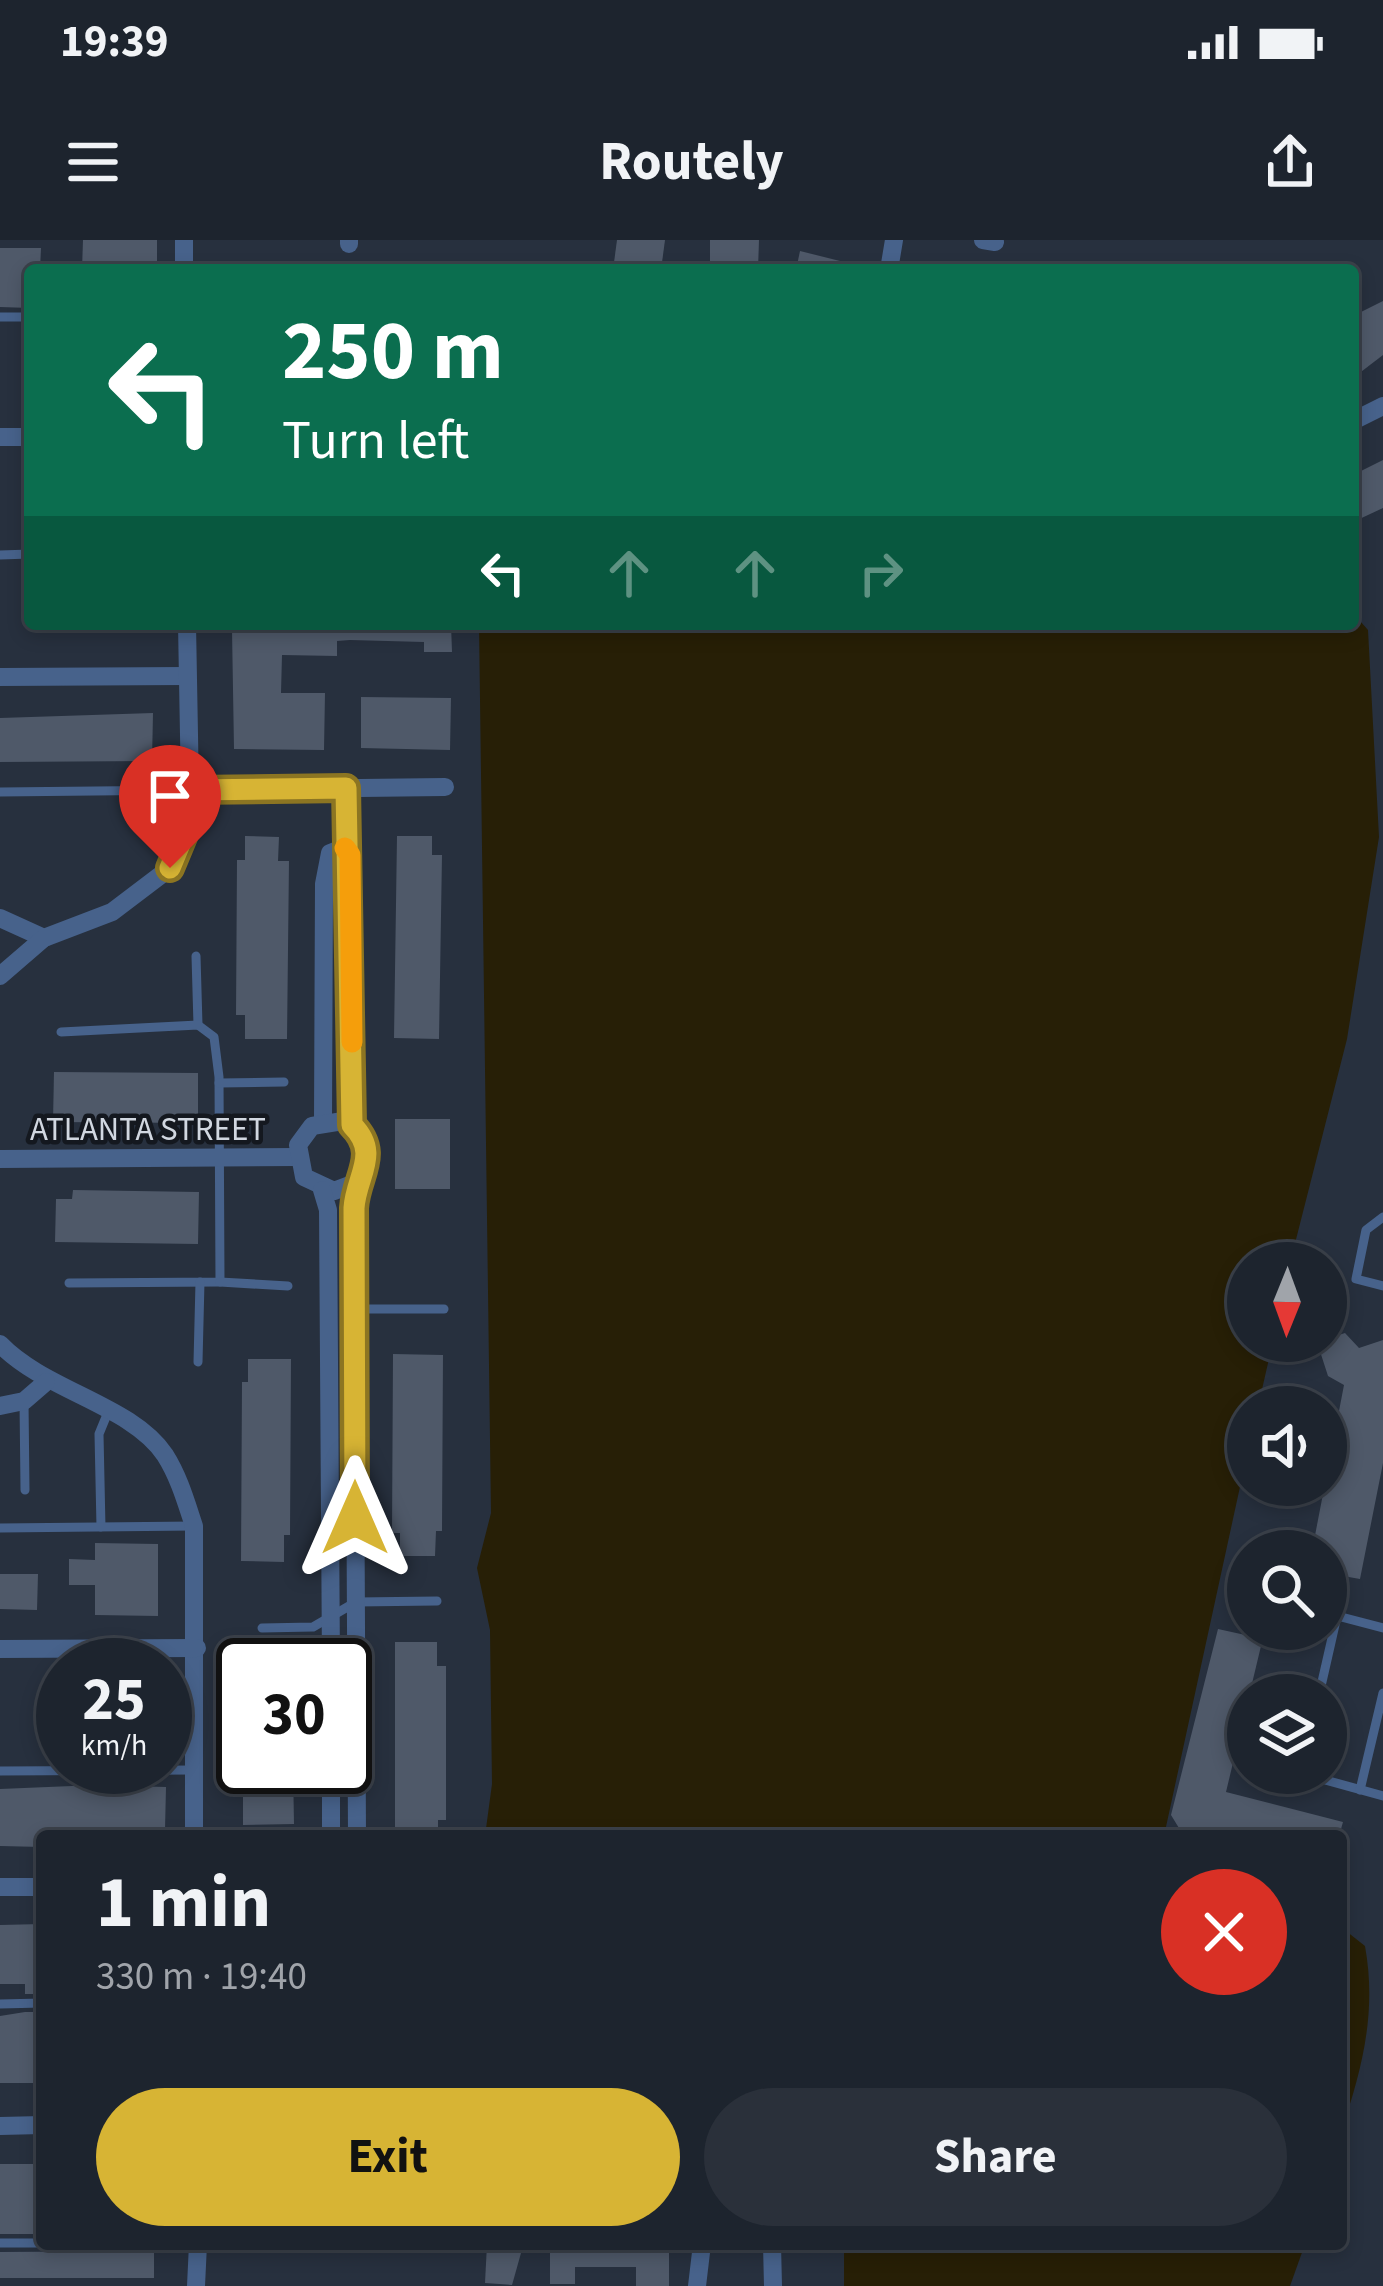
<!DOCTYPE html>
<html lang="en">
<head>
<meta charset="utf-8">
<style>
  body { margin:0; font-family:"Source Sans 3",sans-serif; background:#2a303a; color:#f1f3f6; height:100vh; display:flex; flex-direction:column; font-size:45px; white-space:nowrap }
  * { box-sizing:border-box; margin:0 }
  p { font-size:39px; color:#a0a4aa }
  .icon { flex:none; width:66px; height:66px; fill:none; stroke:currentColor; stroke-width:2; stroke-linecap:round; stroke-linejoin:round }
  .map { position:relative; flex:1; overflow:hidden }
  .details { position:absolute; left:36px; top:1590px; width:1311px; height:420px; display:flex; flex-direction:column; background:#1d242e; border-radius:12px; box-shadow:0 6px 18px #0003,0 0 0 3px #3b414a }
  .details>* { flex:none }
  .guide { position:absolute; left:24px; top:24px; width:1335px; height:366px; border-radius:12px; box-shadow:0 6px 18px #0003,0 0 0 3px #3b414a; background:#0b6e4f; color:#fff; overflow:hidden }
  .needle { width:78px; rotate:181deg }
  .buttons { position:absolute; left:1227px; top:1002px; display:grid; gap:24px }
  .buttons a { display:grid; place-items:center; width:120px; height:120px; border-radius:50%; background:#1d242e; box-shadow:0 6px 18px #0003,0 0 0 3px #3b414a; font-size:60px }
  .speed { position:absolute; left:36px; top:1398px; display:flex; gap:24px; font-size:60px; font-weight:700; text-align:center }
  .speed>* { display:grid; place-content:center; width:156px; height:156px; border-radius:50%; background:#1d242e; box-shadow:0 6px 18px #0003,0 0 0 3px #3b414a; line-height:1 }
  .speed small { font-size:30px; font-weight:400 }
  .speed .limit { border:6px solid #111; border-radius:18px; background:#fff; color:#111 }
  .pin { position:absolute; display:grid; place-items:center; width:102px; height:102px; color:#fff; margin:-123px -51px; border-radius:50% 50% 50% 0; rotate:-45deg; box-shadow:0 0 12px #0007 }
  .pin .icon { rotate:45deg }
  .me { position:absolute; width:132px; margin:-66px; rotate:0deg; stroke-linejoin:round; filter:drop-shadow(0 0 9px #0008) }
  .turn { display:flex; align-items:center; gap:42px; height:252px; padding:0 60px; font-size:54px }
  .turn .icon { width:156px; height:156px; stroke-width:2.5 }
  .turn b { display:block; font-size:84px; line-height:102px }
  .lanes { display:flex; align-items:center; height:114px; padding:0 60px; background:#0003; justify-content:center; gap:60px; direction:ltr }
  .lanes .off { opacity:.35 }
  .round { display:grid; place-items:center; flex:none; width:126px; height:126px; border-radius:63px; background:#2a303a }
  .overview { display:flex; align-items:center; justify-content:space-between; height:204px; padding:0 60px }
  h1 { font-size:72px; font-weight:700; line-height:90px }
  .primary-button { display:flex; gap:24px; margin-top:auto; padding:24px 60px }
  .primary-button a { flex:1; height:138px; border-radius:72px; background:#d7b434; color:#111; font-size:48px; font-weight:700; line-height:138px; text-align:center }
  .primary-button a+a { background:#2a303a; color:#f1f3f6 }
  .status { display:flex; justify-content:space-between; align-items:center; height:84px; padding:0 60px; background:#1d242e; direction:ltr }
  .status svg { height:33px; fill:currentColor }
  header { display:flex; justify-content:space-between; align-items:center; height:156px; padding:0 60px; background:#1d242e; font-size:54px; font-weight:700 }
  .map>svg:first-child { display:block }
  .water { fill:#271f06 }
  .building { fill:#4f5969 }
  .lines { fill:none; stroke-linecap:round; stroke-linejoin:round }
  .service { stroke:#47628b; stroke-width:9 }
  .minor { stroke:#47628b; stroke-width:18 }
  .route-casing { stroke:#8c7522; stroke-width:30 }
  .route { stroke:#d7b434; stroke-width:21 }
  .slow { stroke:#f59e0b; stroke-width:21 }
  .labels { text-anchor:middle; stroke-width:9; stroke-linejoin:round; paint-order:stroke }
  .street-label { font-size:33px; fill:#d1d7e0; stroke:#14181f }
</style>
</head>
<body>
<div class="status"><b>19:39</b><svg viewBox="0 0 49 12"><path d="M0 12V9h3v3zM5 12V6h3v6zM10 12V3h3v9zM15 12V0h3v12zM26 1h20v11H26zM47 4h2v5h-2z"/></svg></div>
<header><svg class="icon" aria-label="menu" viewBox="0 0 24 24"><path d="M4 6h16M4 12h16M4 18h16"/></svg>Routely<svg class="icon" aria-label="share" viewBox="0 0 24 24"><path d="M12 15V3M7 8l5-5 5 5M5 13v7h14v-7"/></svg></header>
<div class="map">
<svg width="1383" height="2046" viewBox="0 0 1383 2046">
  <rect width="100%" height="100%" fill="#27303e"/>
  <g class="water">
    <polygon points="1353,373 1368,390 1379,597 1347,799 1290,1023 1248,1023 1248,1101 1273,1101 1258,1167 1248,1167 1248,1210 1164,1596 485,1596 492,1544 490,1390 477,1328 491,1273 479,384 1353,384"/>
    <path d="M 1341,1687 L 1365,1706 C 1377,1773 1362,1829 1341,1892 Z"/>
    <polygon points="844,2004 1305,2004 1290,2046 844,2046"/>
  </g>
  <g class="building">
    <polygon points="83,0 157,0 157,30 82,30"/>
    <polygon points="617,0 665,0 661,30 613,30"/>
    <polygon points="710,0 759,0 758,30 710,30"/>
    <polygon points="0,8 41,8 40,30 30,30 30,68 0,67"/>
    <polygon points="800,11 852,24 852,30 796,30"/>
    <polygon points="1383,61 1383,115 1353,138 1353,76"/>
    <polygon points="1383,220 1383,268 1353,282 1353,235"/>
    <polygon points="312,384 451,384 452,412 424,412 424,402 350,400 337,401 337,416 282,415 281,453 325,453 324,510 234,509 232,390 312,392"/>
    <polygon points="361,457 451,458 450,510 361,508"/>
    <polygon points="153,473 152,521 0,522 0,478"/>
    <polygon points="245,596 279,597 278,621 289,621 287,799 245,799 245,775 236,775 237,620 245,620"/>
    <polygon points="397,596 432,596 432,615 442,615 439,799 394,798"/>
    <polygon points="54,832 198,833 198,883 53,882"/>
    <rect x="395" y="879" width="55" height="70"/>
    <polygon points="73,950 199,952 198,1004 55,1002 56,959 72,959"/>
    <polygon points="1345,1093 1359,1108 1383,1100 1383,1223 1360,1339 1326,1333 1326,1311 1312,1311 1344,1145 1328,1136 1317,1102"/>
    <polygon points="393,1114 443,1115 442,1291 436,1291 435,1316 400,1316 400,1293 392,1293"/>
    <polygon points="248,1119 291,1119 290,1295 284,1295 284,1322 241,1321 242,1142 248,1142"/>
    <polygon points="95,1303 158,1304 158,1376 95,1375 95,1345 69,1345 69,1319 95,1320"/>
    <polygon points="0,1334 38,1334 37,1370 0,1369"/>
    <polygon points="1218,1389 1259,1398 1261,1406 1226,1552 1343,1582 1339,1596 1194,1596 1182,1593 1171,1575"/>
    <polygon points="395,1402 437,1402 437,1426 446,1426 446,1580 438,1580 438,1596 395,1596"/>
    <polygon points="243,1527 293,1527 294,1584 243,1585"/>
    <polygon points="96,1545 166,1547 165,1590 151,1590 151,1596 42,1596 42,1607 0,1606 0,1549"/>
    <polygon points="42,1684 42,1754 25,1754 25,1744 0,1744 0,1685"/>
    <polygon points="25,1772 42,1772 42,1843 0,1843 0,1776"/>
    <rect x="0" y="1924" width="42" height="70"/>
    <polygon points="487,2004 523,2006 512,2045 485,2043"/>
    <polygon points="550,2004 669,2004 669,2046 636,2046 636,2027 575,2027 575,2044 550,2044"/>
    <polygon points="154,2011 154,2038 0,2038 0,2012"/>
  </g>
  <g class="lines">
    <g class="service">
      <polyline points="0,77 30,77"/>
      <polyline points="0,315 30,314"/>
      <polyline points="0,552 190,550"/>
      <polyline points="196,716 198,785"/>
      <polyline points="61,792 198,785 214,797 219,837 220,1042 69,1043"/>
      <polyline points="219,843 284,842"/>
      <polyline points="1383,977 1366,990 1356,1039 1383,1046"/>
      <polyline points="220,1042 288,1046"/>
      <polyline points="354,1069 444,1069"/>
      <polyline points="198,1122 200,1042"/>
      <polyline points="24,1161 25,1250"/>
      <polyline points="101,1287 99,1194 108,1172"/>
      <polyline points="0,1288 194,1286"/>
      <polyline points="1326,1373 1383,1388"/>
      <polyline points="262,1388 313,1387 356,1362 437,1361"/>
      <polyline points="1319,1455 1337,1376"/>
      <polyline points="0,1531 194,1530"/>
      <polyline points="1300,1533 1383,1556"/>
      <polyline points="1360,1550 1383,1453"/>
      <polyline points="0,1764 42,1763"/>
      <polyline points="0,2003 42,2003"/>
    </g>
    <g class="minor">
      <polyline points="184,0 184,30"/>
      <polyline points="983,0 995,2"/>
      <polyline points="349,4 349,0"/>
      <polyline points="889,30 894,0"/>
      <polyline points="1353,181 1383,166"/>
      <polyline points="0,197 30,197"/>
      <polyline points="0,437 187,436"/>
      <polyline points="346,548 352,885"/>
      <polyline points="190,550 445,547"/>
      <polyline points="0,678 44,698"/>
      <polyline points="0,736 44,698 112,672 170,628 185,592 190,550 187,384"/>
      <polyline points="323,881 324,644 330,613 345,607"/>
      <polyline points="0,919 297,917"/>
      <path d="M 355,943 L 334,951 L 304,937 L 298,905 L 312,886 L 343,881 C 387,900 355,936 354,968 L 357,1596"/>
      <polyline points="322,950 328,970 331,1425"/>
      <path d="M 0,1104 C 45,1151 132,1165 165,1215 C 179,1237 186,1262 194,1286 L 194,1596"/>
      <polyline points="0,1166 24,1161 46,1142"/>
      <polyline points="0,1409 197,1408"/>
      <polyline points="331,1527 331,1596"/>
      <polyline points="0,1647 42,1647"/>
      <polyline points="0,1886 42,1885"/>
      <polyline points="772,2004 773,2046"/>
      <polyline points="196,2046 198,2004"/>
      <polyline points="697,2046 702,2004"/>
    </g>
  </g>
  <g class="lines">
    <defs>
      <path id="route" d="M 170,628 L 185,592 L 190,550 L 346,548 L 352,885 C 381,914 356,935 354,968 L 355,1278"/>
    </defs>
    <use href="#route" class="route-casing"/>
    <use href="#route" class="route"/>
    <polyline class="slow" points="345,608 350,615 352,802"/>
  </g>
  <g class="labels">
    <g class="street-label">
      <text x="148" y="900">ATLANTA STREET</text>
    </g>
  </g>
</svg>
<div class="buttons">
<a><svg class="needle" viewBox="-14 -14 28 28"><path d="M0-13l5 13h-10z" fill="#e53935"/><path d="M0 13l5-13h-10z" fill="#a0a4aa"/></svg></a>
<a><svg class="icon" aria-label="sound" viewBox="0 0 24 24"><path d="M4 9h4l5-4v14l-5-4H4zM17 9q2 3 0 6"/></svg></a>
<a><svg class="icon" aria-label="search" viewBox="0 0 24 24"><circle cx="10" cy="10" r="6"/><path d="M15 15l6 6"/></svg></a>
<a><svg class="icon" aria-label="layers" viewBox="0 0 24 24"><path d="M12 4l9 5-9 5-9-5zM3 14l9 5 9-5"/></svg></a>
</div>
<div class="speed"><div>25<small>km/h</small></div><div class="limit">30</div></div>
<div class="pin" style="left:170px;top:628px;background:#d93025"><svg class="icon" aria-label="arrive" viewBox="0 0 24 24"><path d="M6 21V4h12l-3 4 3 4H6"/></svg></div>
<svg class="me" style="left:355px;top:1278px" viewBox="-20 -20 40 40"><path d="M0-17L14 15 0 8-14 15z" fill="#d7b434" stroke="#fff" stroke-width="4"/></svg>
<div class="guide">
<div class="turn"><svg class="icon" aria-label="left" viewBox="0 0 24 24"><path d="M17 20v-9H6M10 6l-5 5 5 5"/></svg><div><b>250 m</b>Turn left</div></div>
<div class="lanes"><svg class="icon" aria-label="left" viewBox="0 0 24 24"><path d="M17 20v-9H6M10 6l-5 5 5 5"/></svg><svg class="icon off" aria-label="ahead" viewBox="0 0 24 24"><path d="M12 20V5M6 11l6-6 6 6"/></svg><svg class="icon off" aria-label="ahead" viewBox="0 0 24 24"><path d="M12 20V5M6 11l6-6 6 6"/></svg><svg class="icon off" aria-label="right" viewBox="0 0 24 24"><path d="M7 20v-9h11M14 6l5 5-5 5"/></svg></div>
</div>
<section class="details">
<div class="overview"><div><h1>1 min</h1><p>330 m · 19:40</p></div><a class="round" style="background:#d93025;color:#fff"><svg class="icon" aria-label="close" viewBox="0 0 24 24"><path d="M6 6l12 12M18 6L6 18"/></svg></a></div>
<div class="primary-button"><a>Exit</a><a>Share</a></div>
</section>
</div>
</body>
</html>
